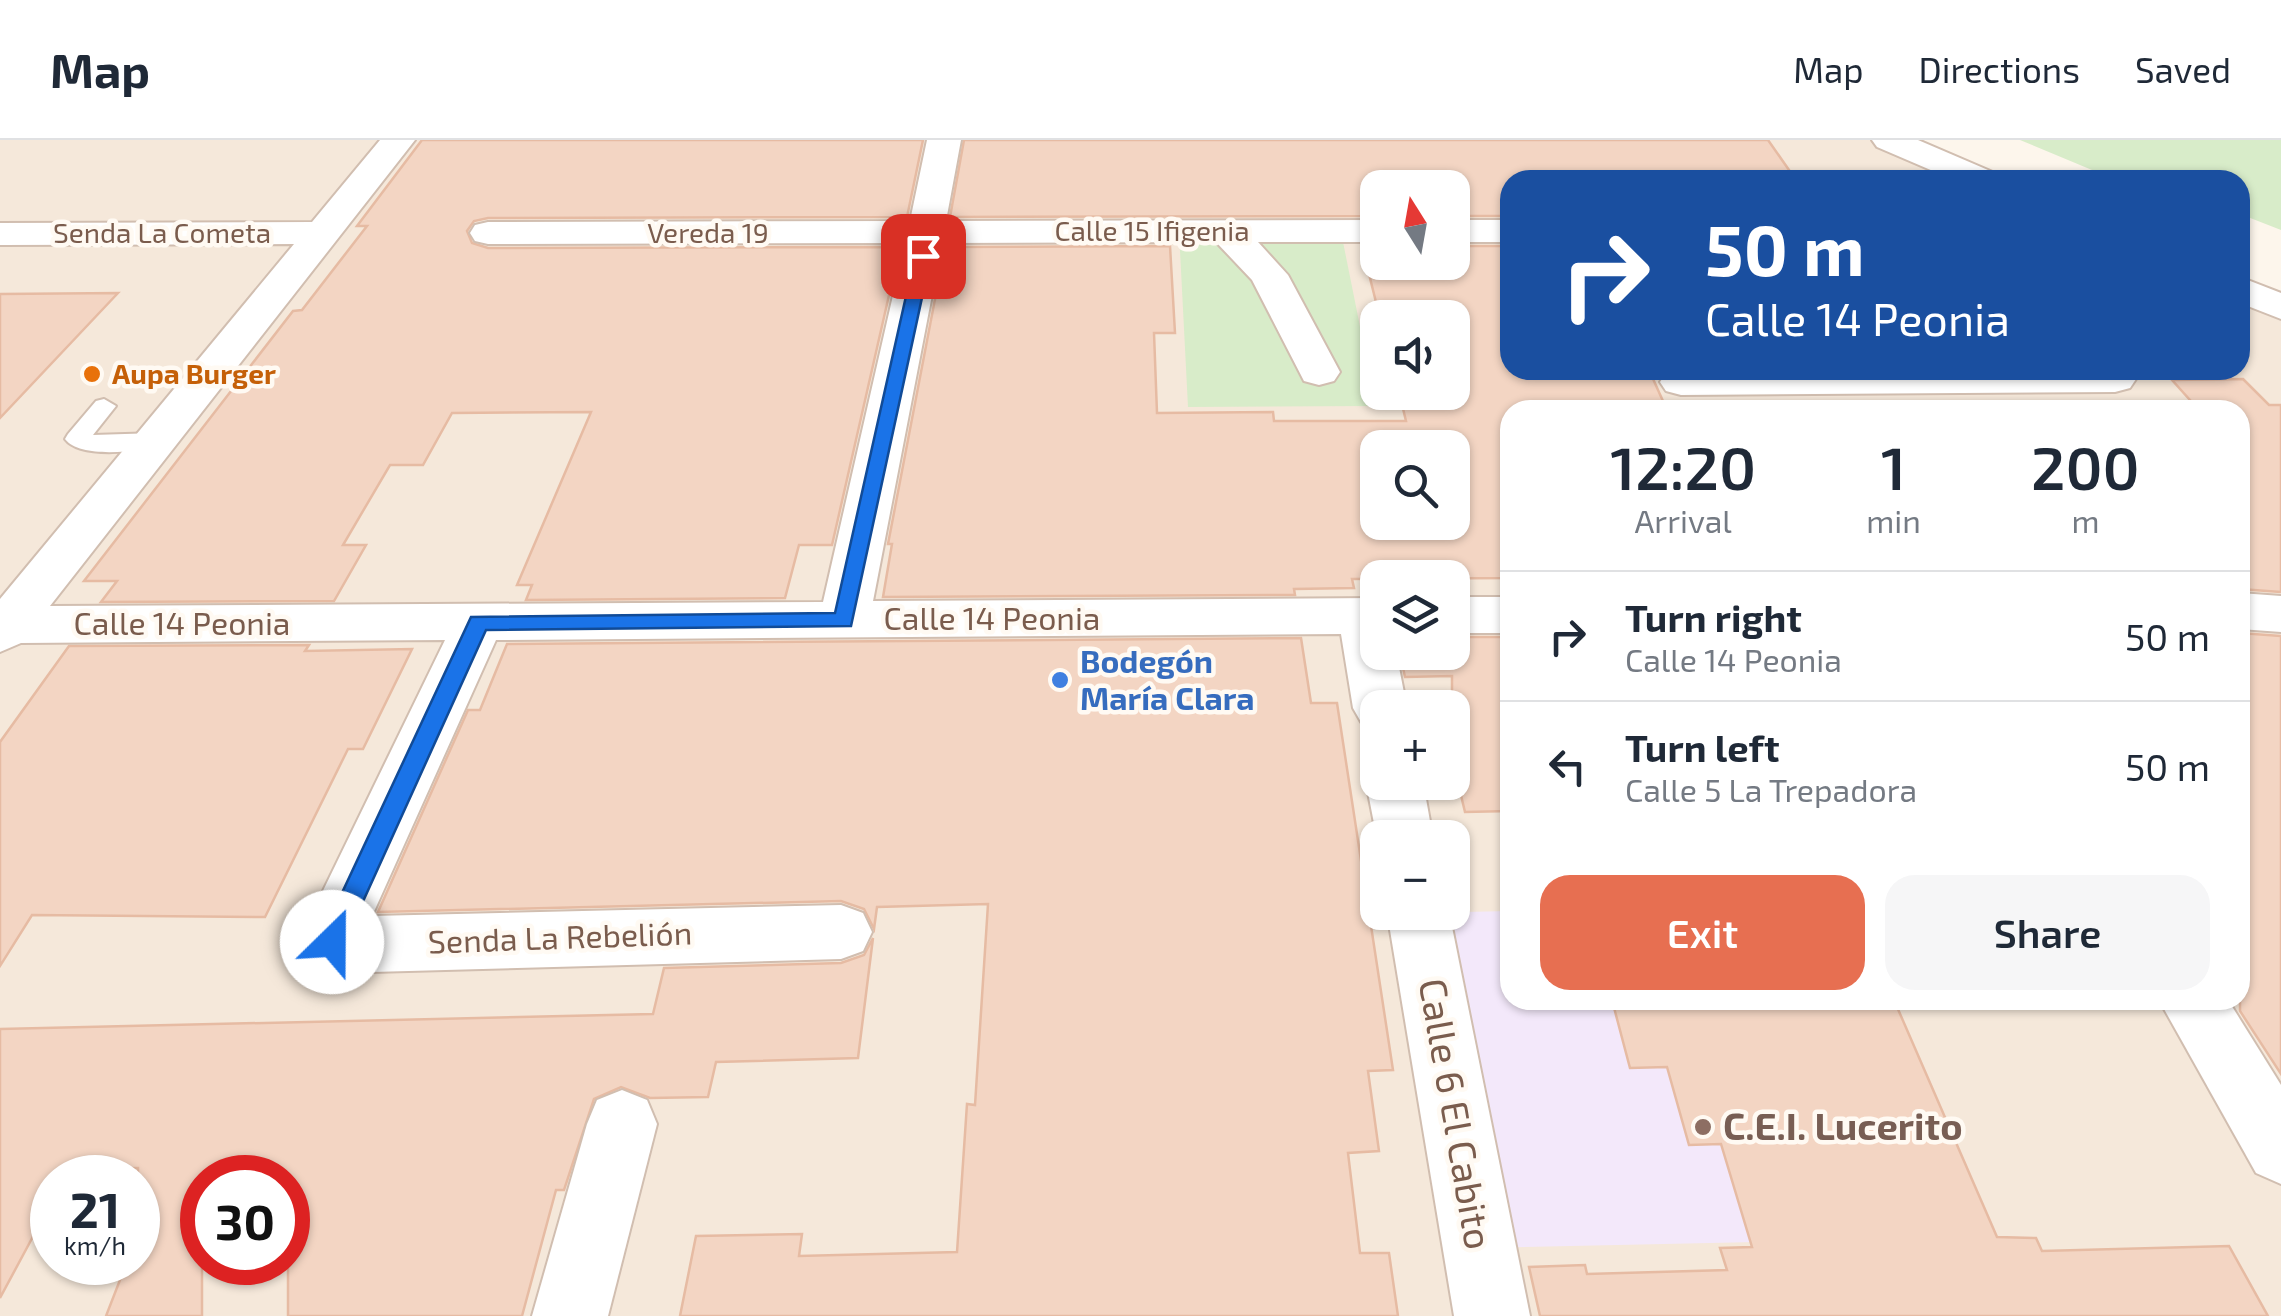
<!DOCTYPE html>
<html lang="en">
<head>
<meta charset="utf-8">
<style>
  body { margin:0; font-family:"Exo 2",sans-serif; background:#f6f6f7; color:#1f2937; height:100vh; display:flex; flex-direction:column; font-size:38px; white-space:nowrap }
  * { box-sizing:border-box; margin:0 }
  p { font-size:32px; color:#747a83 }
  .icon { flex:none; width:55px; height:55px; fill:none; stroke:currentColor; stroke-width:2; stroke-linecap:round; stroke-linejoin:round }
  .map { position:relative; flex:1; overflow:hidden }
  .drawer { position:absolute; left:1500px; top:260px; width:750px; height:610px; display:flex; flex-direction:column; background:#fff; border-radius:30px; box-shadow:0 2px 8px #0004 }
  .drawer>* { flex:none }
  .top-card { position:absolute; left:1500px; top:30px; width:750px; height:210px; border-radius:30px; box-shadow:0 2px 8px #0004; background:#1a4fa0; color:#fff; overflow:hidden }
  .needle { width:65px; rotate:349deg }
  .fabs { position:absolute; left:1360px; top:30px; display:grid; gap:20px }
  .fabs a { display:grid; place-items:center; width:110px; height:110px; border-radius:20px; background:#fff; box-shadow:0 2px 8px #0004; font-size:50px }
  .speed { position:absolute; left:30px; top:1015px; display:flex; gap:20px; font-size:50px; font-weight:700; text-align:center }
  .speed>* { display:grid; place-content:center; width:130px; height:130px; border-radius:50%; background:#fff; box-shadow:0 2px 8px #0004; line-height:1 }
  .speed small { font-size:25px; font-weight:400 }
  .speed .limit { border:15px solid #d22; background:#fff; color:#111 }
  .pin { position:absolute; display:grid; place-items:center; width:85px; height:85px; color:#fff; margin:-42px; border-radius:20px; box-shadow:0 5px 15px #0006 }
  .me { position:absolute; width:110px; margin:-55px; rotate:23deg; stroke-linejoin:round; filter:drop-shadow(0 0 8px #0008) }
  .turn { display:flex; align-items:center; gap:35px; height:210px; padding:0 40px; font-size:45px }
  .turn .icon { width:130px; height:130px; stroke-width:2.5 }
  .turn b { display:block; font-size:70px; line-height:85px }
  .eta { display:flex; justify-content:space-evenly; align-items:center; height:170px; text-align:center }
  .eta b { font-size:60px; font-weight:600; line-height:70px }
  .cta { display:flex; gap:20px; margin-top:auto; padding:20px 40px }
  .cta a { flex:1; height:115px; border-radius:30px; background:#e76f51; color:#fff; font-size:40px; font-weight:600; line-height:115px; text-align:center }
  .cta a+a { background:#f6f6f7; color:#1f2937 }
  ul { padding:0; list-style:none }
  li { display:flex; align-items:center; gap:30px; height:130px; padding:0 40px; border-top:2px solid #e0e1e3 }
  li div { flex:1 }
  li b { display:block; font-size:38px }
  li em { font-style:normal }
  header { display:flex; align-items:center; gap:60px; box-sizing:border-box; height:140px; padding:0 50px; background:#fff; border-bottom:2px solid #e0e1e3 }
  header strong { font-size:48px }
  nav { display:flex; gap:55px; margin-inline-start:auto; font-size:35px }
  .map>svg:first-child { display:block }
  .residential { fill:#f5e8da; fill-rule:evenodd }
  .education { fill:#f3e8fa }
  .green { fill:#d8ecc9 }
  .building { fill:#f3d5c3; stroke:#e6bba3; stroke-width:2.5; fill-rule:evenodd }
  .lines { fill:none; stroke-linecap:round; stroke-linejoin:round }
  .service-casing { stroke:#d1beb0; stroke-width:4 }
  .minor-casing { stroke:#d1beb0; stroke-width:4 }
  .service { fill:#fff; fill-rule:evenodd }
  .minor { fill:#fff; fill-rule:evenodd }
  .route { fill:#1a73e8; stroke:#114b97; stroke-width:2.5 }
  .food-dot { fill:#e8710a; stroke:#fffaf3; stroke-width:4 }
  .shop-dot { fill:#3f7fe0; stroke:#fffaf3; stroke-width:4 }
  .education-dot { fill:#8d6e63; stroke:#fffaf3; stroke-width:4 }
  .labels { text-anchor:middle; stroke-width:9; stroke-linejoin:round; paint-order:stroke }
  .far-street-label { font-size:28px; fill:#7a5c4d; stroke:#fffaf3 }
  .far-food-label { font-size:28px; font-weight:bold; fill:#c56008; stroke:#fffaf3; text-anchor:start }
  .street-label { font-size:32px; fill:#7a5c4d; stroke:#fffaf3 }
  .shop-label { font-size:32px; font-weight:bold; fill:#366cbe; stroke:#fffaf3; text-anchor:start }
  .near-street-label { font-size:38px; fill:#7a5c4d; stroke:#fffaf3 }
  .near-education-label { font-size:38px; font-weight:bold; fill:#785e54; stroke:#fffaf3; text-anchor:start }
</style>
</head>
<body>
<header>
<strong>Map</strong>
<nav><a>Map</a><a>Directions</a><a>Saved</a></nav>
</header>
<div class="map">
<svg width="2281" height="1176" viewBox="0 0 2281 1176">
  <rect width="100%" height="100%" fill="#fdf6ec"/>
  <path class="residential" d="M 0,0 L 1889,0 L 1983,40 L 1510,40 L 1510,230 L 2240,230 L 2240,149 L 2281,167 L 2281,1176 L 0,1176 ZM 1378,48 L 1452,48 L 1452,122 L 1378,122 ZM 1378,178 L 1452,178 L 1452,252 L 1378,252 ZM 1510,270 L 2240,270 L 2240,860 L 1510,860 ZM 1378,308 L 1452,308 L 1452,382 L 1378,382 ZM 1378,438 L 1452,438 L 1452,512 L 1378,512 ZM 1378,568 L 1452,568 L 1452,642 L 1378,642 ZM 1378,698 L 1452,698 L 1452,772 L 1378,772 ZM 52,1038 L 138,1038 L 138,1122 L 52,1122 ZM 202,1038 L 288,1038 L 288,1122 L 202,1122 Z"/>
  <polygon class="education" points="1510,771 1510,860 1895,860 1996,1097 1480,1108 1418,773"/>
  <g class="green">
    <polygon points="2020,0 2281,0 2281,90 2240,74 2240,40 2116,40"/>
    <polygon points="1179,91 1341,92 1376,266 1188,267"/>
  </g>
  <g class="building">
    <polygon points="422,0 923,0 907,77 488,78 474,81 467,91 472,103 488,108 900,107 832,405 799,405 785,458 526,460 532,445 517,445 591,272 452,273 423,325 390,325 343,405 366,405 334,461 101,462 117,441 84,441 293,171 302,170 367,86 357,86"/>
    <polygon points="964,0 1768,0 1796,40 1510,40 1510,76 1452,76 1452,48 1378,48 1378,76 950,77"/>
    <path d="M 1170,106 L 1175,193 L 1154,193 L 1157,273 L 1273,272 L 1274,281 L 1406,281 L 1399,252 L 1452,252 L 1452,178 L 1380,178 L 1362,106 L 1378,106 L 1378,122 L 1452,122 L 1452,106 L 1510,106 L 1510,230 L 1649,230 L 1667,270 L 1510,270 L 1510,438 L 1352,439 L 1354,448 L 1294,449 L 1295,455 L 883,457 L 892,404 L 888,404 L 945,107 ZM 1378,308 L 1452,308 L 1452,382 L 1378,382 Z"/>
    <polygon points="118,153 0,278 0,154"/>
    <polygon points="2243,239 2269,265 2281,265 2281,452 2240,449 2240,270 2199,270 2172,240"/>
    <polygon points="2240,493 2281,496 2281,934 2240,871"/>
    <polygon points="1452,497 1510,497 1510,671 1465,672 1452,618 1452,536 1405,537 1401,519 1413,512 1452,512"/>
    <polygon points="1301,498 1311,563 1337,563 1393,930 1368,931 1379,1011 1348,1013 1360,1113 1389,1113 1398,1176 680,1176 696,1096 802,1094 799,1116 957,1112 967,964 975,965 988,764 877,767 874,789 864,769 841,761 378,772 468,570 480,570 507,504"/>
    <polygon points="309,505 305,511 412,509 363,609 348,609 265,777 32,775 0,826 0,602 69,506"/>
    <polygon points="873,798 858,918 716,922 708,957 650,958 621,947 594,959 564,1050 556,1050 522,1176 288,1176 288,1038 202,1038 202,1176 106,1176 127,1122 138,1122 138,1028 70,1029 65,1038 52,1038 52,1061 0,1158 0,889 653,874 664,828 841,823 864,815"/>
    <polygon points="1612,860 1894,860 1997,1097 2036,1098 2042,1111 2229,1106 2268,1176 1540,1176 1529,1127 1585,1125 1587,1134 1727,1130 1720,1108 1752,1107 1721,1004 1689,1005 1667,927 1630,928"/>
  </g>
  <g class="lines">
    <defs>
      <path id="service" d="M 104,259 L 116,266 L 93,295 L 157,293 L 169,300 L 166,305 C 142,311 81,320 65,299 L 68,294 L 96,261 Z"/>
      <g id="minor">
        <polygon points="380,0 415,0 50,466 823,462 905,103 488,104 475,101 470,93 475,85 488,82 910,81 927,0 961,0 946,81 1378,80 1378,102 1258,102 1288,135 1340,232 1334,241 1319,245 1304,241 1252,140 1216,102 942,103 873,461 1378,458 1378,512 1396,512 1407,568 1378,568 1378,588 1361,582 1353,568 1341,494 496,500 372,776 841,765 863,773 872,792 863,811 841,819 335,833 313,825 301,796 445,500 21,503 0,512 0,459 294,104 0,105 0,83 312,82"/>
        <polygon points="1872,0 1918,0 1995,33 2000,40 1954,40 1877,7"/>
        <rect x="1452" y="80" width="58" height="22"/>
        <polygon points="2240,137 2281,153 2281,179 2240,163"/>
        <polygon points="1678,230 2130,230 2136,239 2130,248 2115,252 1681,255 1666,251 1660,242 1666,233"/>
        <polygon points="2240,453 2281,456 2281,492 2240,489"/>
        <rect x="1452" y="457" width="58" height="36"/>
        <polygon points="1378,625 1378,642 1423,642 1433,698 1378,698 1378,704 1366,642"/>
        <polygon points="1387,772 1449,772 1530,1176 1454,1176"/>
        <polygon points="2159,860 2228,860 2281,945 2281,1044 2256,1033"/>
        <polygon points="622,950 647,960 657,984 608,1176 532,1176 587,984 597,960"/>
      </g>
    </defs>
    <use href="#service" class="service-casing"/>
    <use href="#minor" class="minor-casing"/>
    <use href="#service" class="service"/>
    <use href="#minor" class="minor"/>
  </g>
  <polygon class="route" points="923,111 931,116 851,486 486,490 341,810 323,810 319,802 471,477 835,473 915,116"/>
  <circle class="food-dot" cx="92" cy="234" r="10"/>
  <circle class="shop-dot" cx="1060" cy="540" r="10"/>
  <circle class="education-dot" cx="1703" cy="987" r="10"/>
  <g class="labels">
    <g class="far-street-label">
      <text x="1152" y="101">Calle 15 Ifigenia</text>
      <text x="162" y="103">Senda La Cometa</text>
      <text x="708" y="103">Vereda 19</text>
    </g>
    <g class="far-food-label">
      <text x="112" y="244">Aupa Burger</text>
    </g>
    <g class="street-label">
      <text x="992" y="490">Calle 14 Peonia</text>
      <text x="182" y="495">Calle 14 Peonia</text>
      <text transform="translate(560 798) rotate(-2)" y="11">Senda La Rebelión</text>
    </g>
    <g class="shop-label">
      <text x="1080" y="533">Bodegón<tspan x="1080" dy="37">María Clara</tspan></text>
    </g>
    <g class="near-street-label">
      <text transform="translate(1455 974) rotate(80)" y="13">Calle 6 El Cabito</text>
    </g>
    <g class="near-education-label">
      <text x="1723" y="1000">C.E.I. Lucerito</text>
    </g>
  </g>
</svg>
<div class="fabs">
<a><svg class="needle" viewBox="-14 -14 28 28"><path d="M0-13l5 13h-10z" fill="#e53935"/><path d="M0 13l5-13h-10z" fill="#747a83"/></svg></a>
<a><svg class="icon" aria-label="sound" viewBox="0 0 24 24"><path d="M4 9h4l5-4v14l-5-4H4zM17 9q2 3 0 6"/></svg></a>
<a><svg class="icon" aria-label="search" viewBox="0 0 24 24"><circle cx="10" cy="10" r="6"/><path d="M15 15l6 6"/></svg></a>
<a><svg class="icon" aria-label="layers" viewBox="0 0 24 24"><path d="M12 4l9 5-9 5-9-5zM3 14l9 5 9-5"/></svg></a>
<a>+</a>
<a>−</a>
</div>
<div class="speed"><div>21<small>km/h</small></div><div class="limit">30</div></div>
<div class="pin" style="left:923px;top:116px;background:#d93025"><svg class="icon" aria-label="arrive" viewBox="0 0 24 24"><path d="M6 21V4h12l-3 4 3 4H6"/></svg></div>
<svg class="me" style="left:332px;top:802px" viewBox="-20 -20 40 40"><circle r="19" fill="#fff"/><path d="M0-13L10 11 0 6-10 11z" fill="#1a73e8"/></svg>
<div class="top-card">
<div class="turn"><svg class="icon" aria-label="right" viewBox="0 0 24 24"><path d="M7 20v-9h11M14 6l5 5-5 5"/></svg><div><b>50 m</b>Calle 14 Peonia</div></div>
</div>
<section class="drawer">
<div class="eta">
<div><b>12:20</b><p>Arrival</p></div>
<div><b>1</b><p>min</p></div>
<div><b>200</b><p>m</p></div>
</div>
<ul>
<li><svg class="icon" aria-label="right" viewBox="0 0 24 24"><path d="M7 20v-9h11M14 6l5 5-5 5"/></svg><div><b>Turn right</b><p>Calle 14 Peonia</p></div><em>50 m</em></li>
<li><svg class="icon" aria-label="left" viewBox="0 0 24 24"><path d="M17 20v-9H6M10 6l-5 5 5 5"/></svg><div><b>Turn left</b><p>Calle 5 La Trepadora</p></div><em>50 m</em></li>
</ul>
<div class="cta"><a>Exit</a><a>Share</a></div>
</section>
</div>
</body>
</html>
